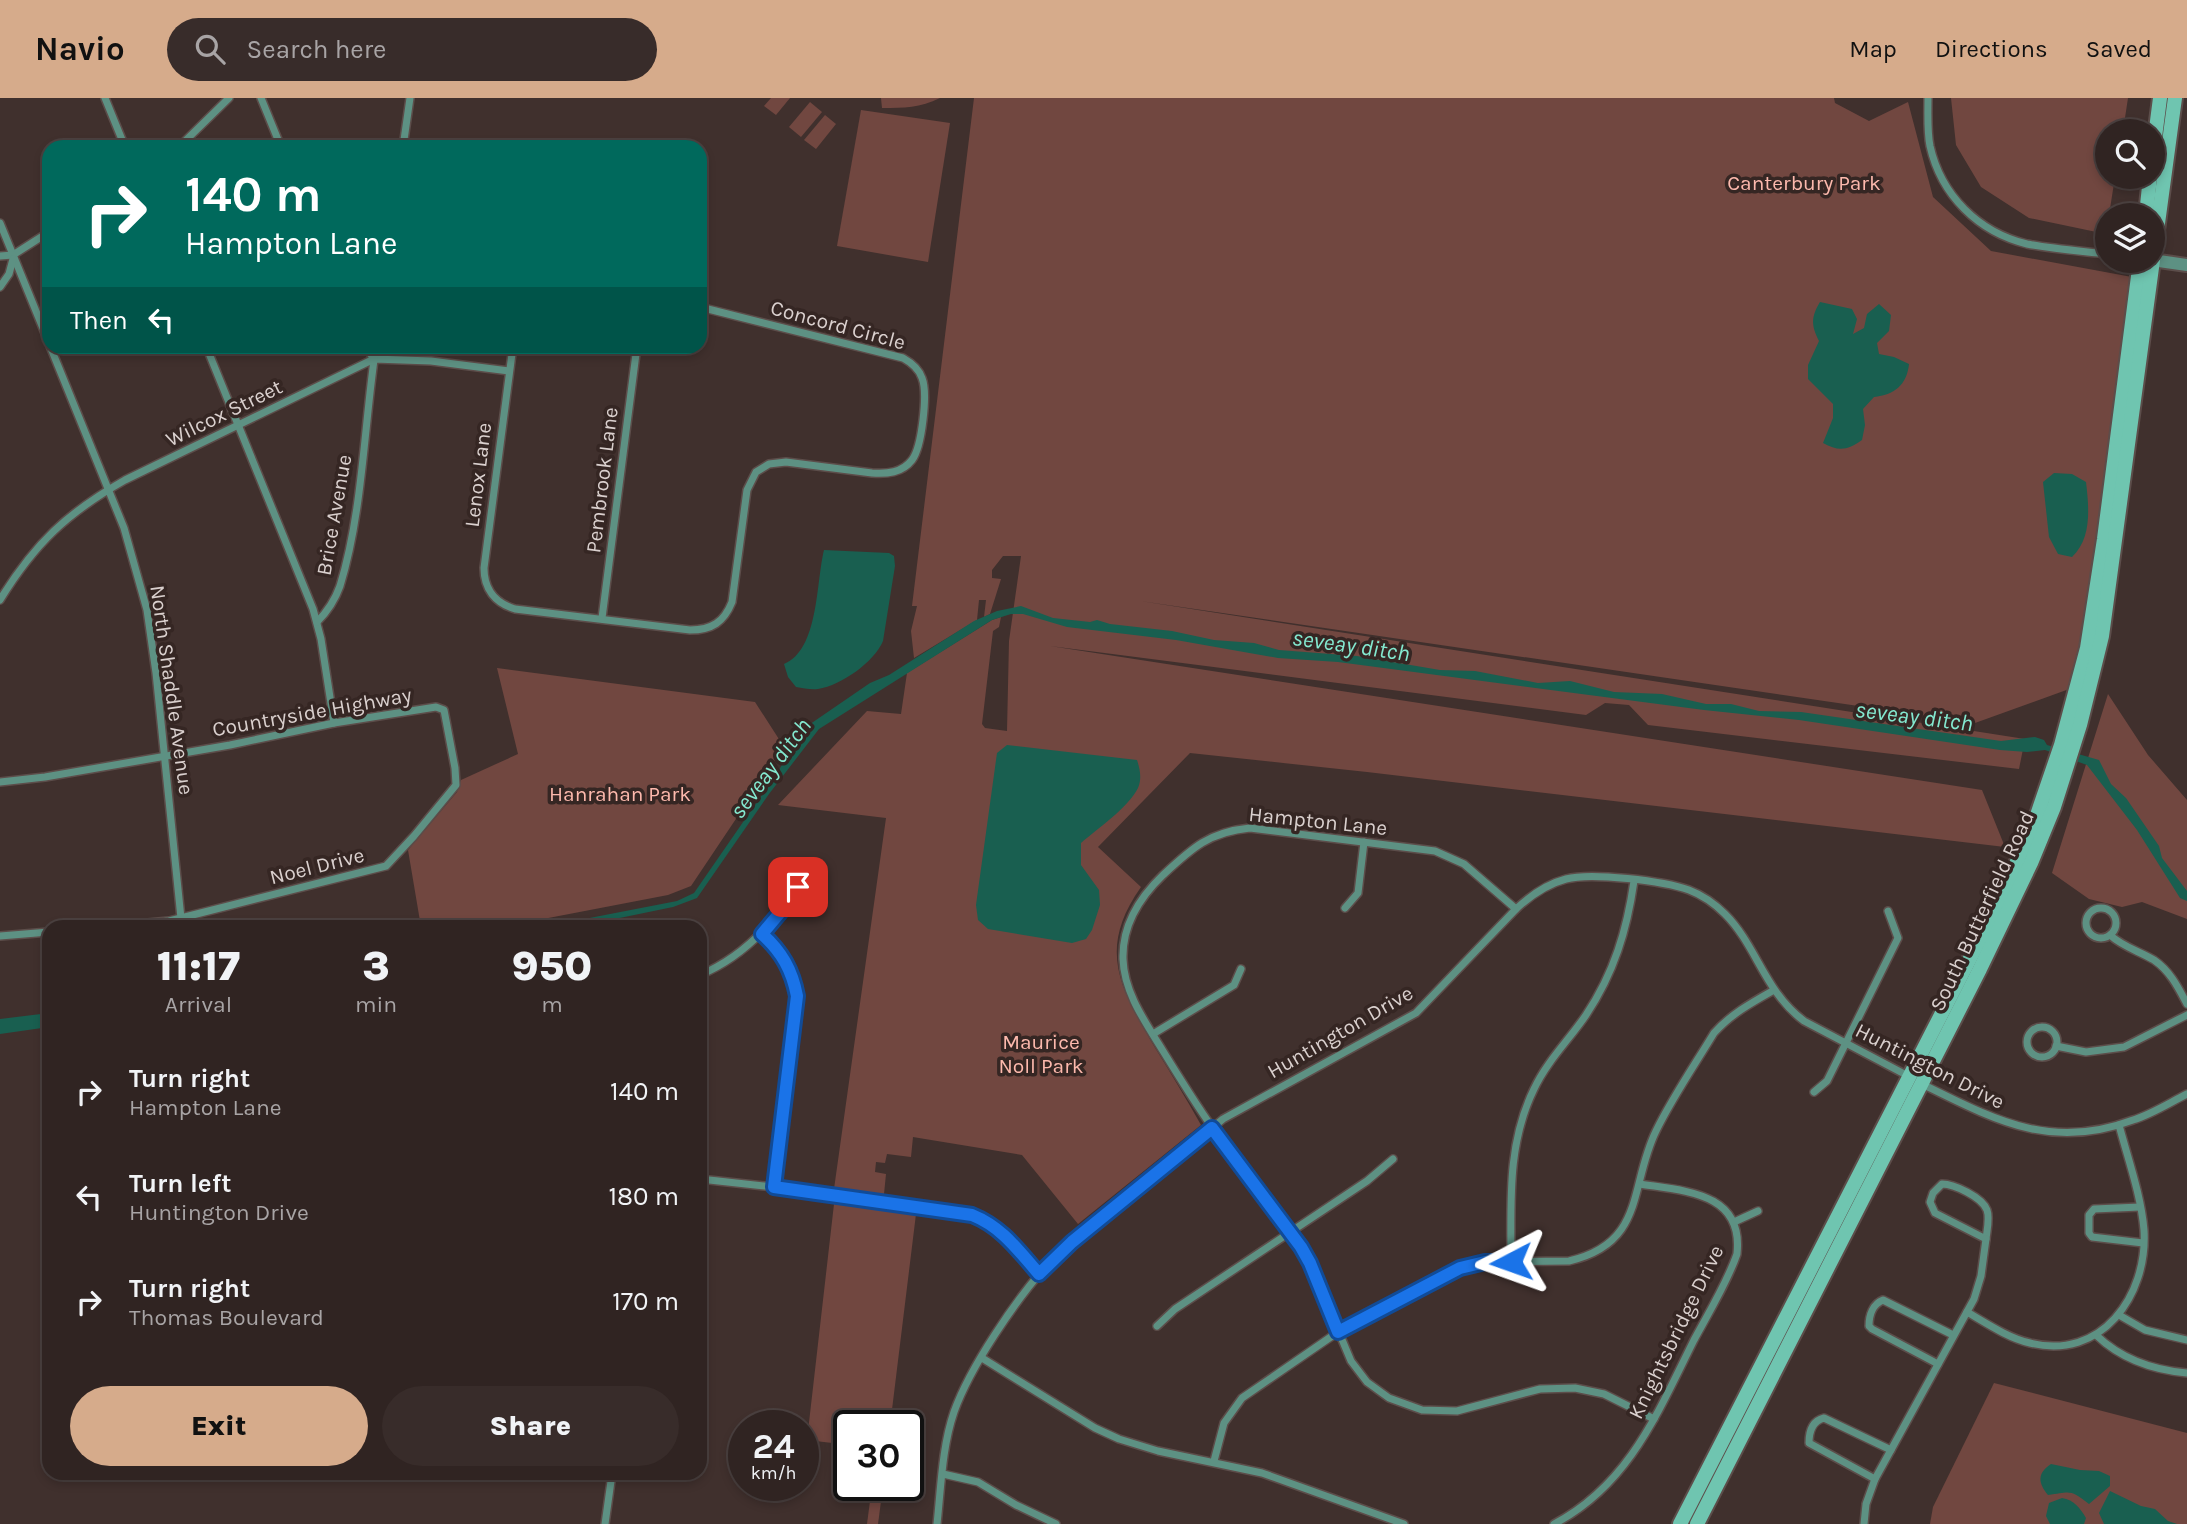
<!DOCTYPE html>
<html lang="en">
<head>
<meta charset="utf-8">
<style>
  body { margin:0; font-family:Karla,sans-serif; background:#382c2a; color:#f1f3f6; height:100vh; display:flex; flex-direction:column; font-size:26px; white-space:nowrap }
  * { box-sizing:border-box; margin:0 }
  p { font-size:23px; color:#a8a4a5 }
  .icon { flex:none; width:38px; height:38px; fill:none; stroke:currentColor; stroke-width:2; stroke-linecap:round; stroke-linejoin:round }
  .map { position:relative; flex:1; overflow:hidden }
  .drawer { position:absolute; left:42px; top:822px; width:665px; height:560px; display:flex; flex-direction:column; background:#302422; border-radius:21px; box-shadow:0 4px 10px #0003,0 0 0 2px #4b4140 }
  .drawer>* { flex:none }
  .banner { position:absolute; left:42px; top:42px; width:665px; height:214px; border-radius:21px; box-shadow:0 4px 10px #0003,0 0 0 2px #4b4140; background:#00695c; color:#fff; overflow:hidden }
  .controls { position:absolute; left:2095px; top:21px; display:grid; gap:14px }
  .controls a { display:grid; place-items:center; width:70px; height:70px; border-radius:50%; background:#302422; box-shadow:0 4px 10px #0003,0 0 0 2px #4b4140; font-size:35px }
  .speed { position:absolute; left:728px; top:1312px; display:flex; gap:14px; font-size:35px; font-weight:700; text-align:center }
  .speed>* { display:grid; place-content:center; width:91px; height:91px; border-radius:50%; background:#302422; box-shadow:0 4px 10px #0003,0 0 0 2px #4b4140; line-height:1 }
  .speed small { font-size:18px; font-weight:400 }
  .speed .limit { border:4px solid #111; border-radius:10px; background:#fff; color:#111 }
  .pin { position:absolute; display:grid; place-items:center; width:60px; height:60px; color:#fff; margin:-30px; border-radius:14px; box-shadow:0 4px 10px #0006 }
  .me { position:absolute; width:77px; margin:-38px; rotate:266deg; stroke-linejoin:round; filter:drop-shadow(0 0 5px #0008) }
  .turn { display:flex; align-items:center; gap:24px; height:147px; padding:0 28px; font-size:32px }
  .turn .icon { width:91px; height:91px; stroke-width:2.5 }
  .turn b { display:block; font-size:49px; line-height:60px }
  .then { display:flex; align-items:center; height:66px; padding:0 28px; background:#0003; gap:14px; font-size:26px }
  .eta { display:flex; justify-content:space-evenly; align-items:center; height:119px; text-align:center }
  .eta b { font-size:42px; font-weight:800; line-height:49px }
  .primary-button { display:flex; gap:14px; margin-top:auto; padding:14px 28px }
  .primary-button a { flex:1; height:80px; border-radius:42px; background:#d6ab8b; color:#111; font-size:28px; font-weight:800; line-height:80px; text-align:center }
  .primary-button a+a { background:#382c2a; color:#f1f3f6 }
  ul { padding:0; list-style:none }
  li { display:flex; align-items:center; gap:21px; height:105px; padding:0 28px }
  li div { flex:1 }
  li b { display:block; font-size:26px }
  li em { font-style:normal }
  header { display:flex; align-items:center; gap:42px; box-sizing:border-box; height:98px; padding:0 35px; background:#d6ab8b; color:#111 }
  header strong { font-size:33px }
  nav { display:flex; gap:38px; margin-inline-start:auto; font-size:24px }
  .search { width:490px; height:63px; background:#382c2a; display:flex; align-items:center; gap:18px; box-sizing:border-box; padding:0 24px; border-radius:38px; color:#a8a4a5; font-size:26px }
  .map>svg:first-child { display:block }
  .green { fill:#714740 }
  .water { fill:#195f50 }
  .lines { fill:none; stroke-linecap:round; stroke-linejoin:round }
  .minor-casing { stroke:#5c4d4a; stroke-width:10 }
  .tertiary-casing { stroke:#5c4d4a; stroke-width:16 }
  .secondary-casing { stroke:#5c4d4a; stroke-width:18 }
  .minor { stroke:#5d9183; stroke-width:7 }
  .tertiary { stroke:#5d9183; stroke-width:12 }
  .secondary { stroke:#6fc5b0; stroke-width:14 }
  .route-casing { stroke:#114b97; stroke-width:18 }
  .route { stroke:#1a73e8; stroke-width:12 }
  .labels { text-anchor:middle; stroke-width:7; stroke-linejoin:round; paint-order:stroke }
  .park-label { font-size:21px; fill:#fdb9ad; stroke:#352623 }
  .street-label { font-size:21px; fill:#dad0ce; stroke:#352623 }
  .water-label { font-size:23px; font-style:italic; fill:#84e9d0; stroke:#352623 }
</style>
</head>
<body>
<header>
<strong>Navio</strong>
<div class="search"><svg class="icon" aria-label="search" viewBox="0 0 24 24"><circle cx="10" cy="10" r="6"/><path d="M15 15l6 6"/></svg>Search here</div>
<nav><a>Map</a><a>Directions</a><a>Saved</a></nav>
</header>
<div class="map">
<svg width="2187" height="1426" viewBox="0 0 2187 1426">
  <rect width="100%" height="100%" fill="#40302d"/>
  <g class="green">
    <polygon points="771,0 790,0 776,17 764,8"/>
    <path d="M 881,0 L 940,0 C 920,10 904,10 882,10 Z"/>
    <path d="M 974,0 L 1834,0 L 1835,5 L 1869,23 L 1908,4 L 1933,99 L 1991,153 L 2132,179 L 2083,586 L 1975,625 L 1140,503 L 2025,641 L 2019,671 L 1648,627 L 1629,607 L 1605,605 L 1586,617 L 1050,548 L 1982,692 L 2005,749 L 1367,674 L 1190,655 L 1098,749 L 1141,789 C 1097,851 1120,890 1154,948 C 1170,974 1186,1000 1201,1027 L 1078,1126 L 1022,1057 L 925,1041 L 913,1039 L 911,1059 L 887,1056 L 885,1065 L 876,1064 L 875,1074 L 886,1076 L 884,1096 L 834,1091 L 886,720 L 778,707 L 867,613 L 901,616 L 907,575 L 992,522 L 1001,519 L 999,529 L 993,533 L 982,626 L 985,630 L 1007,633 L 1009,543 L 1021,458 L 1003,458 L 992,472 L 992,480 L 1001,481 L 990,516 L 984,519 L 986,502 L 979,502 L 977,522 L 914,560 L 911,533 L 917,508 L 912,508 Z"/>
    <polygon points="1951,0 2128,0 2123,33 2107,33 2107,79 2115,79 2109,117 2107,117 2106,136 2029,120 1981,89 1956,47"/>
    <polygon points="810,4 822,14 801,39 789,29"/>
    <polygon points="861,12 950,25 928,164 837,148"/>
    <polygon points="825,17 836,26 816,51 804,42"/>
    <polygon points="497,570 755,604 784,649 691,788 668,797 501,829 421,829 408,752 457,694 461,682 518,656"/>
    <polygon points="2108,596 2148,657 2187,702 2187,821 2142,804 2122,809 2089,801 2052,775"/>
    <polygon points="834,1106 916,1116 890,1328 849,1328 849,1347 807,1342"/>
    <polygon points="1994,1285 2187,1335 2187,1426 1930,1426 1933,1409"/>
    <polygon points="872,1388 883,1388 878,1426 867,1426"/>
  </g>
  <g class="water">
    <path d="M 1820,204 L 1852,211 L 1857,221 L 1853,236 L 1864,230 L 1867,216 L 1879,206 L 1891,217 L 1889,233 L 1877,245 L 1879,256 L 1894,259 L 1909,266 C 1907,287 1894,297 1874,299 L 1863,311 L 1865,327 L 1862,342 C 1848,352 1839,354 1823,345 L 1833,320 L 1833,306 L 1808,281 L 1808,267 L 1819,243 C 1811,227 1811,219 1820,204 Z"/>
    <path d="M 2054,375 L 2072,376 L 2086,384 C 2089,410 2092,440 2072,459 L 2058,456 L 2049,439 L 2043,384 Z"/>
    <path d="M 824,452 L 889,455 L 894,458 L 895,468 L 883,543 C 874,564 842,587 818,591 C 811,592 803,590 796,589 L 788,579 L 784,566 C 819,552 816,484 824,452 Z"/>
    <polygon points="1021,508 1053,520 1090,524 1097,522 1110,526 1172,533 1214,542 1254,545 1279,552 1357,558 1440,572 1475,573 1538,585 1570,583 1614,594 1662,596 1706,606 1731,606 1759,613 1801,614 2001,643 2035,639 2044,642 2047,647 2099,662 2111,686 2126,700 2159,748 2162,760 2187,793 2187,803 2180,800 2137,732 2087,667 2045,652 2027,654 2000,652 1799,622 1704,612 1338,564 1278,560 1176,542 1067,529 1023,516 1011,516 992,522 819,631 769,696 697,800 673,809 576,829 538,830 677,803 694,795 779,672 800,633 870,585 889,577 974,523 997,513"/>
    <path d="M 1007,647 L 1137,662 C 1140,671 1142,681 1138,690 C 1128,710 1097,731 1081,745 L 1081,767 L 1099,792 L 1100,807 L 1092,832 L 1086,841 L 1072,845 L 988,831 L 978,822 L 976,807 L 997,655 Z"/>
    <polygon points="49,915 49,929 0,936 0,921"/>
    <path d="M 2051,1366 L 2080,1372 L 2099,1373 L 2110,1378 L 2110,1388 L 2089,1406 C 2070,1391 2071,1394 2048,1397 C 2038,1385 2037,1375 2051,1366 Z"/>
    <polygon points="2110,1393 2141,1408 2155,1411 2168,1423 2177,1426 2104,1426 2099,1415"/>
    <path d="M 2062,1400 C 2074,1402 2080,1410 2086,1420 L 2084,1426 L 2050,1426 L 2046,1418 L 2049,1405 Z"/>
  </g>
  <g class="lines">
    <defs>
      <g id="minor">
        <polyline points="105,0 125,49"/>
        <polyline points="261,0 281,49"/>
        <path d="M 1928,0 C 1928,16 1927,33 1930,48 C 1941,97 1978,134 2027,146 C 2053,151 2081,153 2107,156"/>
        <polyline points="179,49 229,0"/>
        <polyline points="403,49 410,0"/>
        <polyline points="0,125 49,245"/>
        <polyline points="13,157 49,134"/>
        <polyline points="0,158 13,157"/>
        <polyline points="0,189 9,176 13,161"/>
        <polyline points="50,248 124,430 147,512 156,575 182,830"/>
        <polyline points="206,248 313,511 321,541 334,625"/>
        <polyline points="365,248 374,261"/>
        <path d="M 513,248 L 484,470 C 484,491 495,505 515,511 L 690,532 C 712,532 724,524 732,504 L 747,392 L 756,374 L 769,366 L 786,364 L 872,375 C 887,376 902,375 912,362 C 922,349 928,295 922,280 C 919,271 912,265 903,260 L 700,209"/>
        <path d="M 0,502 C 35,445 67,415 125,382 L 374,261 L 431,263 L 509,273"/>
        <polyline points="602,520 637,248"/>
        <path d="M 317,524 C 327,514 335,502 340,488 C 363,413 364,326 376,248"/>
        <polyline points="0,684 45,679 230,647 334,625 436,609 444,612 455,670 456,687 414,738 386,768 169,823 95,830"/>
        <circle cx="2101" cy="825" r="15"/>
        <polyline points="1345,810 1358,795 1364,744"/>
        <path d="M 1516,811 L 1464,766 L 1435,753 L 1250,730 C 1209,734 1192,750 1163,777 C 1139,800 1122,827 1123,861 C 1124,895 1146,925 1163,953 C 1179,979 1195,1005 1212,1029 C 1241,1070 1274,1108 1302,1149 L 1310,1165 L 1351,1263 L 1367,1284 L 1389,1300 L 1422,1312 L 1457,1313 L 1540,1291 L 1575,1290 L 1604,1296 L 1654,1321"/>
        <path d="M 762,836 C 782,854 792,872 798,898 L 774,1089"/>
        <path d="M 2110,837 C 2123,849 2139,853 2154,862 C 2170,873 2178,889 2187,906"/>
        <polyline points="0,838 49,834"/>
        <path d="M 700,877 C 752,855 781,815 811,768"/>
        <circle cx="2042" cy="944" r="15"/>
        <polyline points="1153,936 1234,887 1241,871"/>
        <polyline points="2056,948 2086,954 2124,949 2187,917"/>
        <path d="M 1922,986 C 1995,1022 2051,1053 2133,1022 C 2152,1016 2169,1005 2187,996"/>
        <polyline points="1814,994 1827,983 1898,840 1888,813"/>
        <path d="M 700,1081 L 774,1089 L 972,1117 C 1002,1129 1018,1152 1039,1176"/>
        <path d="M 1942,1086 C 1954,1086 1982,1099 1987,1112 C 1990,1120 1987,1132 1986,1141 L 1935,1115 L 1930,1104 L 1933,1095 Z"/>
        <polyline points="2140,1109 2094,1111 2089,1117 2089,1135 2092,1139 2143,1145"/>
        <polyline points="1734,1124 1758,1113"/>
        <path d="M 1511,1164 C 1511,1104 1507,1046 1534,991 C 1547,963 1569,942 1586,917 C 1614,875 1627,832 1634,783"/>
        <path d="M 1967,1214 C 1986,1225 2008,1240 2030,1245 C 2101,1263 2148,1198 2144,1132 C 2141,1097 2128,1061 2119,1027"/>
        <polyline points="2119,1217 2145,1232 2187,1242"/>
        <polyline points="1157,1228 1175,1211 1367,1083 1393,1061"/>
        <path d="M 2096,1237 C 2120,1260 2153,1272 2187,1275"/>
        <polyline points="982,1260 1095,1330 1119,1341 1158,1353 1262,1375 1404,1426"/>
        <path d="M 1938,1266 L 1872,1231 L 1869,1228 C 1869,1217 1873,1206 1883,1202 L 1953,1237"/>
        <path d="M 1214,1363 L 1224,1325 L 1242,1300 L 1338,1234 L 1460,1170 L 1485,1164 L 1569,1163 C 1646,1145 1629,1088 1656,1033 C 1672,1000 1694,968 1714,935 C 1731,916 1751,905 1774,892"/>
        <polyline points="943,1376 978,1384 1016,1407 1056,1426"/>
        <path d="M 1875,1381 L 1809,1345 C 1809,1333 1812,1323 1824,1320 L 1891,1352"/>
        <polyline points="605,1426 612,1376"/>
        <path d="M 937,1426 C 941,1389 942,1349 954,1314 C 970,1269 1016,1201 1049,1165 L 1223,1021 L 1416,915 L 1516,811 C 1531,797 1547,786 1566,781 C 1591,774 1664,783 1689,792 C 1702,797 1715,806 1725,816 C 1757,848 1764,893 1804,923 L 1912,980"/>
        <path d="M 1554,1426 C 1629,1387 1658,1314 1694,1242 C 1709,1214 1727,1185 1737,1156 C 1744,1094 1684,1093 1640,1086"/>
        <polyline points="1864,1426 1866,1406 1875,1381 1974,1201 1981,1178 1986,1141"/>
      </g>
      <polyline id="tertiary" points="2152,162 2187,167"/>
      <g id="secondary">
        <polyline points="2152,62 2160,0"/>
        <polyline points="2146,117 2150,79"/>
        <polyline points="1680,1426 2003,796 2036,720 2061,647 2087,550 2104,441 2140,163"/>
        <polyline points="1697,1426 1980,871 2031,765 2054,709 2080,627 2102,538 2175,0"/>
      </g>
    </defs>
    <use href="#minor" class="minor-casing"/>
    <use href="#tertiary" class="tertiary-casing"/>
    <use href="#secondary" class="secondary-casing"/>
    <use href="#minor" class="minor"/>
    <use href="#tertiary" class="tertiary"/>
    <use href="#secondary" class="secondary"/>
  </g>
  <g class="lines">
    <defs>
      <path id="route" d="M 798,789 L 783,811 L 762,836 C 782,854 792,872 797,898 L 774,1089 L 972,1117 C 1002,1129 1018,1152 1039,1176 L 1072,1144 L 1212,1030 L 1301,1149 L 1310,1165 L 1338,1234 L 1460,1170 L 1485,1164 L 1511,1164"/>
    </defs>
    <use href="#route" class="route-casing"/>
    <use href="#route" class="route"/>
  </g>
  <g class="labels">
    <g class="park-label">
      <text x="1804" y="92">Canterbury Park</text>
      <text x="620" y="703">Hanrahan Park</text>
      <text x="1041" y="951">Maurice<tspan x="1041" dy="24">Noll Park</tspan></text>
    </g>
    <g class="street-label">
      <text transform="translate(838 227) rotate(15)" y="7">Concord Circle</text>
      <text transform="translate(224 315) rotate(-26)" y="7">Wilcox Street</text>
      <text transform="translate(478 377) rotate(-83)" y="7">Lenox Lane</text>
      <text transform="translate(602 382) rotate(-83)" y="7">Pembrook Lane</text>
      <text transform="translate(334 417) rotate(-80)" y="7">Brice Avenue</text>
      <text transform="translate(172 592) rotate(82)" y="7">North Shaddle Avenue</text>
      <text transform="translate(312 614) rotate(-10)" y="7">Countryside Highway</text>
      <text transform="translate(1318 723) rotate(6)" y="7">Hampton Lane</text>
      <text transform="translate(317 768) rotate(-14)" y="7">Noel Drive</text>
      <text transform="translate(1982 813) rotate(-65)" y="7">South Butterfield Road</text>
      <text transform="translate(1340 934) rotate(-30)" y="7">Huntington Drive</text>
      <text transform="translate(1930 968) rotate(27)" y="7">Huntington Drive</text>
      <text transform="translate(1676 1234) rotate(-64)" y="7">Knightsbridge Drive</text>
    </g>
    <g class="water-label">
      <text transform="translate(1351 547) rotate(8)" y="8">seveay ditch</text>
      <text transform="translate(1914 618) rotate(7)" y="8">seveay ditch</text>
      <text transform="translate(770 670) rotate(-53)" y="8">seveay ditch</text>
    </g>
  </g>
</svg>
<div class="controls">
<a><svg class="icon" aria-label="search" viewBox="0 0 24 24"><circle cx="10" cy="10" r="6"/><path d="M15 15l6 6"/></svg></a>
<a><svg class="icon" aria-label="layers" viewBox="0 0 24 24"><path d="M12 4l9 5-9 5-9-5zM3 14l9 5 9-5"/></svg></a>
</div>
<div class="speed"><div>24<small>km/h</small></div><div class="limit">30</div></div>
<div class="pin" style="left:798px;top:789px;background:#d93025"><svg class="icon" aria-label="arrive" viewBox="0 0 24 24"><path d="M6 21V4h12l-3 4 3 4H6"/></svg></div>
<svg class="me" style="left:1511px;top:1164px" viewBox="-20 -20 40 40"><path d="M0-17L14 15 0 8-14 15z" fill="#1a73e8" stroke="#fff" stroke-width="4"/></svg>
<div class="banner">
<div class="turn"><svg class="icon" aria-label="right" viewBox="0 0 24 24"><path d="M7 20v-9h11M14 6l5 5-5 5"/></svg><div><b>140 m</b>Hampton Lane</div></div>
<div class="then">Then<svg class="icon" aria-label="left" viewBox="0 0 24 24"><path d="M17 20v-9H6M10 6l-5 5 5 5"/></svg></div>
</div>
<section class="drawer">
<div class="eta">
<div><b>11:17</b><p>Arrival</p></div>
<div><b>3</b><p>min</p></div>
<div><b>950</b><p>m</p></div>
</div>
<ul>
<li><svg class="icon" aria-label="right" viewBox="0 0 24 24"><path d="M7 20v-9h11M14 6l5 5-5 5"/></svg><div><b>Turn right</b><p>Hampton Lane</p></div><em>140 m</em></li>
<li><svg class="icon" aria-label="left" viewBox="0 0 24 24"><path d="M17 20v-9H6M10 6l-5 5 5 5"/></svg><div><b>Turn left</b><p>Huntington Drive</p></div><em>180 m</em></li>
<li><svg class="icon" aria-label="right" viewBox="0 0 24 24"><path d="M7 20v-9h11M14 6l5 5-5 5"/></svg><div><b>Turn right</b><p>Thomas Boulevard</p></div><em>170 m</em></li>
</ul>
<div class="primary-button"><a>Exit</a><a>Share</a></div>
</section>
</div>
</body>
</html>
